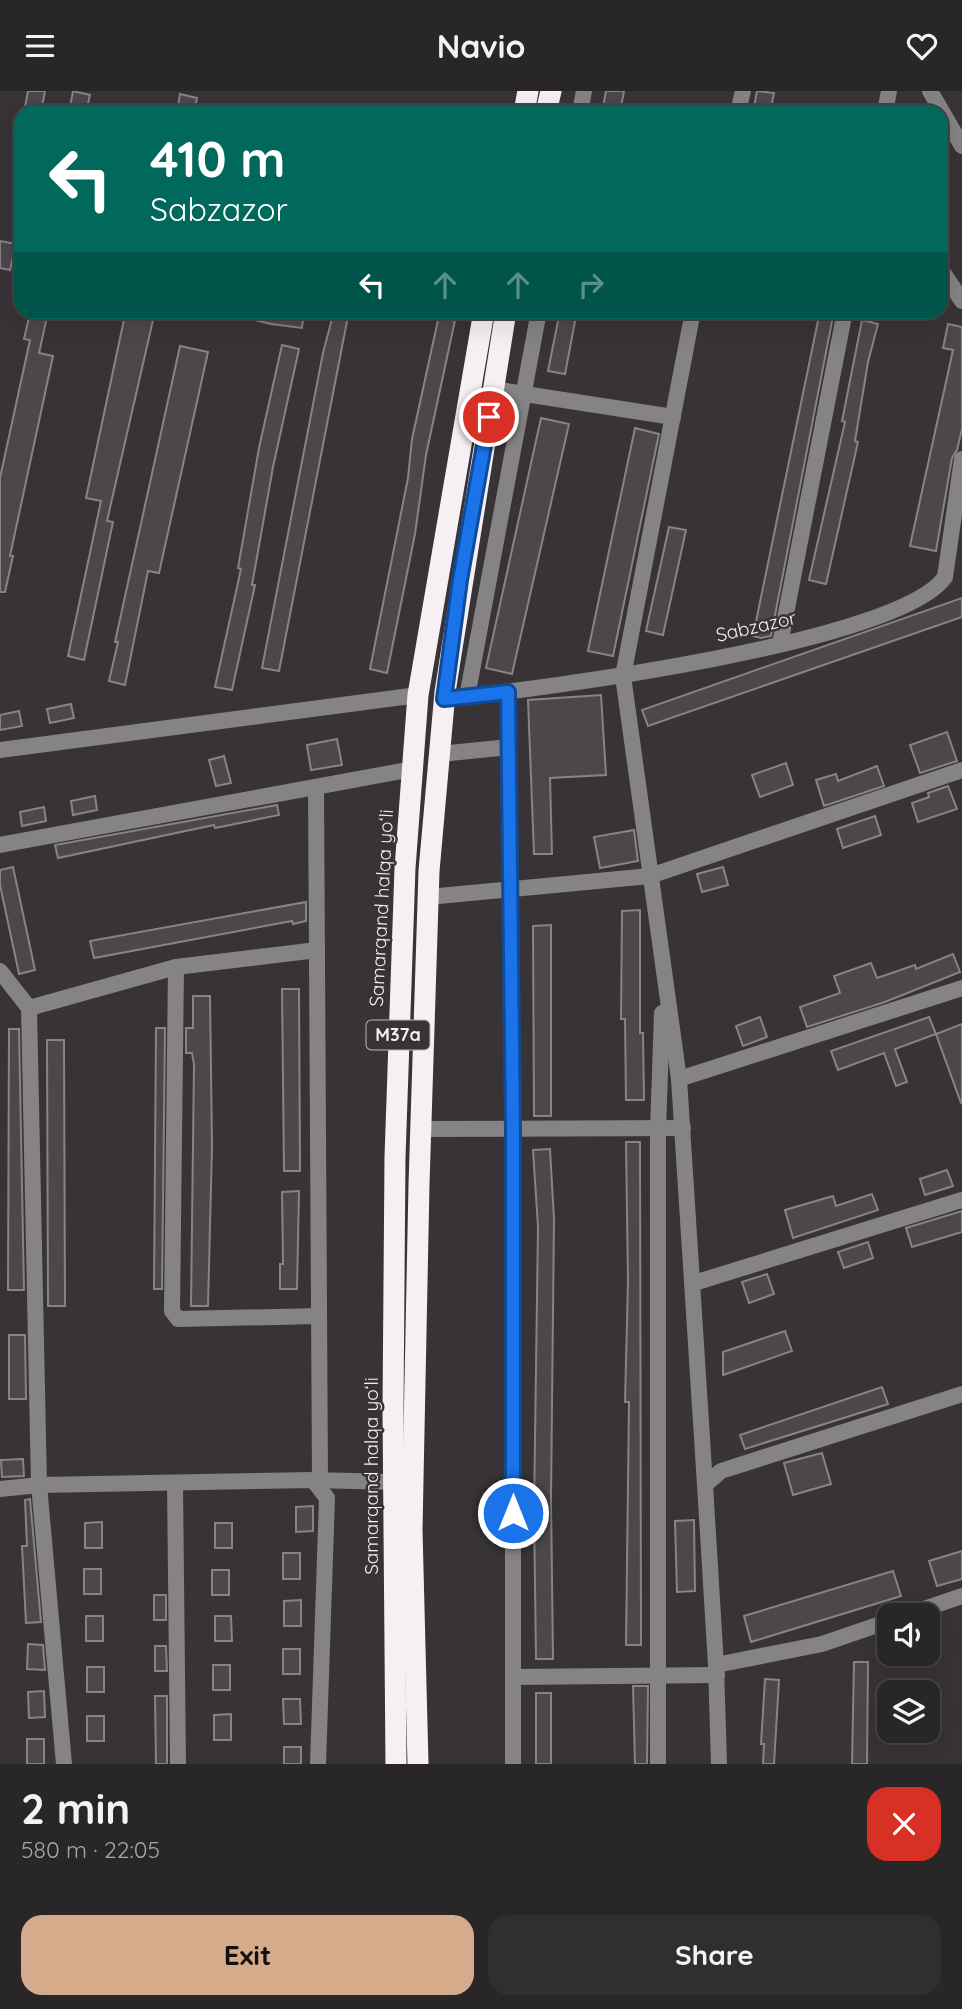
<!DOCTYPE html>
<html lang="en">
<head>
<meta charset="utf-8">
<style>
  body { margin:0; font-family:Quicksand,sans-serif; background:#312e30; color:#f1f3f6; height:100vh; display:flex; flex-direction:column; font-size:26px; white-space:nowrap }
  * { box-sizing:border-box; margin:0 }
  p { font-size:23px; color:#a5a5a8 }
  .icon { flex:none; width:38px; height:38px; fill:none; stroke:currentColor; stroke-width:2; stroke-linecap:round; stroke-linejoin:round }
  .map { position:relative; height:1673px; overflow:hidden }
  .details { display:flex; flex-direction:column; background:#292628; flex:1 }
  .details>* { flex:none }
  .guide { position:absolute; left:14px; top:14px; width:934px; height:214px; border-radius:21px; box-shadow:0 7px 28px #0002,0 0 0 2px #454345; background:#00695c; color:#fff; overflow:hidden }
  .buttons { position:absolute; left:877px; top:1512px; display:grid; gap:14px }
  .buttons a { display:grid; place-items:center; width:63px; height:63px; border-radius:14px; background:#292628; box-shadow:0 7px 28px #0002,0 0 0 2px #454345; font-size:35px }
  .pin { position:absolute; display:grid; place-items:center; width:60px; height:60px; color:#fff; margin:-30px; border:4px solid #fff; border-radius:50%; box-shadow:0 2px 7px #0007 }
  .me { position:absolute; width:77px; margin:-38px; rotate:0deg; stroke-linejoin:round; filter:drop-shadow(0 0 5px #0008) }
  .turn { display:flex; align-items:center; gap:24px; height:147px; padding:0 21px; font-size:32px }
  .turn .icon { width:91px; height:91px; stroke-width:2.5 }
  .turn b { display:block; font-size:49px; line-height:60px }
  .lanes { display:flex; align-items:center; height:66px; padding:0 21px; background:#0003; justify-content:center; gap:35px; direction:ltr }
  .lanes .off { opacity:.35 }
  .round { display:grid; place-items:center; flex:none; width:74px; height:74px; border-radius:21px; background:#312e30 }
  .head { display:flex; align-items:center; justify-content:space-between; height:119px; padding:0 21px }
  h1 { font-size:42px; font-weight:700; line-height:52px }
  .button { display:flex; gap:14px; margin-top:auto; padding:14px 21px }
  .button a { flex:1; height:80px; border-radius:21px; background:#d6ab8b; color:#111; font-size:28px; font-weight:700; line-height:80px; text-align:center }
  .button a+a { background:#312e30; color:#f1f3f6 }
  header { display:flex; justify-content:space-between; align-items:center; height:91px; padding:0 21px; background:#292628; font-size:32px; font-weight:700 }
  .map>svg:first-child { display:block }
  .building { fill:#4c474b; stroke:#888387; stroke-width:2 }
  .lines { fill:none; stroke-linecap:round; stroke-linejoin:round }
  .minor { stroke:#858384; stroke-width:16 }
  .highway { stroke:#f6f0f4; stroke-width:21 }
  .route-casing { stroke:#114b97; stroke-width:18 }
  .route { stroke:#1a73e8; stroke-width:12 }
  .labels { text-anchor:middle; stroke-width:5; stroke-linejoin:round; paint-order:stroke }
  .shield { fill:#373336; stroke:#bbb7ba; stroke-width:2 }
  .shield-label { font-size:18px; font-weight:bold; fill:#f3f0f2 }
  .street-label { font-size:19px; fill:#f3f0f2; stroke:#373336 }
</style>
</head>
<body>
<header><svg class="icon" aria-label="menu" viewBox="0 0 24 24"><path d="M4 6h16M4 12h16M4 18h16"/></svg>Navio<svg class="icon" aria-label="heart" viewBox="0 0 24 24"><path d="M12 20l-8-8c-3-5 5-10 8-4 3-6 11-1 8 4z"/></svg></header>
<div class="map">
<svg width="962" height="1673" viewBox="0 0 962 1673">
  <rect width="100%" height="100%" fill="#373336"/>
  <g class="building">
    <polygon points="28,0 45,0 41,21 24,21"/>
    <polygon points="73,0 90,4 86,21 69,21"/>
    <polygon points="606,0 624,0 620,21 602,21"/>
    <polygon points="757,0 774,2 770,21 753,21"/>
    <polygon points="180,3 197,7 194,21 177,21"/>
    <polygon points="0,150 16,153 10,179 0,177"/>
    <polygon points="237,220 304,220 302,237 271,233 236,224"/>
    <polygon points="334,220 349,220 279,580 262,577 323,262"/>
    <polygon points="440,220 457,220 426,364 415,443 387,582 370,578 408,387 412,348"/>
    <polygon points="560,220 577,220 565,283 548,280"/>
    <polygon points="820,220 834,220 771,545 761,547 753,545"/>
    <polygon points="30,222 47,226 39,262 53,265 10,465 13,465 5,501 0,501 0,387 30,249 24,248"/>
    <polygon points="125,224 153,229 107,430 113,431 84,569 68,565 101,410 86,407"/>
    <polygon points="862,229 878,233 868,271 855,350 858,351 826,493 809,489 845,331 842,330"/>
    <polygon points="948,233 962,236 962,338 957,359 952,367 936,460 910,455 953,259 943,257"/>
    <polygon points="282,254 299,258 273,376 252,494 255,494 232,599 215,596 241,478 238,477 259,357"/>
    <polygon points="180,255 208,261 159,482 148,480 125,594 109,590 118,551 115,551"/>
    <polygon points="541,327 569,333 512,583 486,577"/>
    <polygon points="635,337 659,343 613,565 588,560"/>
    <polygon points="669,436 686,439 663,544 646,540"/>
    <polygon points="962,507 962,526 648,635 642,619"/>
    <polygon points="601,604 606,684 550,687 552,763 534,763 528,609"/>
    <polygon points="71,613 74,627 50,632 47,618"/>
    <polygon points="19,620 22,635 0,639 0,624"/>
    <polygon points="947,641 957,670 920,682 910,654"/>
    <polygon points="337,648 342,674 311,679 307,654"/>
    <polygon points="224,665 231,692 216,695 209,669"/>
    <polygon points="786,672 793,694 760,706 752,684"/>
    <polygon points="877,675 884,695 824,715 816,689 836,683 838,690"/>
    <polygon points="948,695 957,718 918,731 912,712 929,706 928,702"/>
    <polygon points="95,705 97,719 73,724 71,710"/>
    <polygon points="277,714 279,724 215,737 214,734 58,767 55,754"/>
    <polygon points="44,716 46,730 22,735 20,721"/>
    <polygon points="875,725 881,744 843,757 837,738"/>
    <polygon points="634,739 638,770 600,777 594,746"/>
    <polygon points="13,776 35,879 19,883 0,794 0,779"/>
    <polygon points="723,776 728,794 702,801 697,783"/>
    <polygon points="306,811 306,830 293,833 292,830 94,867 90,850"/>
    <polygon points="640,819 640,942 643,942 644,1009 626,1009 625,928 621,928 622,820"/>
    <polygon points="551,834 551,1025 534,1025 533,835"/>
    <polygon points="953,863 960,881 885,911 807,936 800,916 840,902 834,885 871,872 877,887 915,874 916,878"/>
    <polygon points="282,898 299,898 300,1080 284,1080"/>
    <polygon points="193,905 210,905 212,1055 208,1215 191,1215 194,973 192,962 186,962 186,937 193,937"/>
    <polygon points="760,926 767,946 743,955 736,935"/>
    <polygon points="929,926 936,943 895,958 907,991 896,995 884,962 838,979 831,960"/>
    <polygon points="962,933 962,1011 961,1012 936,943"/>
    <polygon points="156,937 165,937 162,1198 154,1198"/>
    <polygon points="9,938 19,938 24,1199 8,1199"/>
    <polygon points="47,949 64,949 65,1215 48,1215"/>
    <polygon points="626,1051 640,1051 641,1554 626,1554 629,1311 625,1311 628,1190"/>
    <polygon points="550,1058 554,1128 551,1407 553,1568 536,1568 534,1418 538,1136 533,1059"/>
    <polygon points="947,1079 953,1095 925,1104 920,1088"/>
    <polygon points="299,1100 297,1198 280,1198 280,1173 283,1173 282,1101"/>
    <polygon points="872,1103 878,1119 793,1147 785,1119 833,1105 836,1115"/>
    <polygon points="962,1120 962,1141 912,1156 906,1137"/>
    <polygon points="868,1151 873,1167 844,1177 838,1161"/>
    <polygon points="767,1183 774,1203 749,1212 742,1191"/>
    <polygon points="785,1240 792,1260 723,1284 723,1261"/>
    <polygon points="9,1244 25,1244 26,1308 9,1308"/>
    <polygon points="882,1296 888,1313 745,1358 740,1344"/>
    <polygon points="822,1362 831,1393 793,1404 784,1372"/>
    <polygon points="23,1368 24,1385 2,1386 1,1369"/>
    <polygon points="30,1408 41,1531 26,1532 22,1455 27,1455 25,1409"/>
    <polygon points="313,1415 313,1440 296,1441 296,1416"/>
    <polygon points="694,1429 695,1500 677,1501 675,1430"/>
    <polygon points="102,1431 102,1457 85,1457 85,1432"/>
    <rect x="215" y="1432" width="17" height="25"/>
    <polygon points="962,1460 962,1488 937,1495 929,1470"/>
    <rect x="283" y="1462" width="17" height="26"/>
    <rect x="84" y="1478" width="17" height="25"/>
    <rect x="212" y="1479" width="17" height="25"/>
    <polygon points="893,1480 901,1505 751,1551 744,1525"/>
    <rect x="154" y="1504" width="12" height="25"/>
    <polygon points="301,1509 301,1535 284,1535 284,1510"/>
    <rect x="86" y="1525" width="17" height="25"/>
    <polygon points="215,1525 231,1525 232,1550 215,1550"/>
    <polygon points="28,1553 43,1554 45,1579 27,1578"/>
    <polygon points="155,1555 166,1555 167,1580 155,1580"/>
    <rect x="283" y="1558" width="17" height="25"/>
    <polygon points="854,1571 868,1571 867,1673 852,1673"/>
    <rect x="213" y="1574" width="17" height="25"/>
    <rect x="87" y="1576" width="17" height="25"/>
    <polygon points="765,1588 779,1589 774,1673 763,1673 764,1653 761,1653"/>
    <polygon points="633,1595 648,1595 647,1673 635,1673"/>
    <polygon points="44,1600 45,1626 29,1627 28,1601"/>
    <rect x="536" y="1602" width="15" height="71"/>
    <polygon points="155,1605 167,1605 167,1673 156,1673"/>
    <polygon points="283,1608 300,1608 301,1633 284,1633"/>
    <polygon points="231,1623 231,1649 214,1649 214,1624"/>
    <rect x="87" y="1625" width="17" height="25"/>
    <rect x="27" y="1648" width="17" height="25"/>
    <rect x="284" y="1656" width="17" height="17"/>
  </g>
  <g class="lines">
    <g class="minor">
      <polyline points="930,0 962,55"/>
      <polyline points="580,21 584,0"/>
      <polyline points="738,21 743,0"/>
      <polyline points="885,21 889,0"/>
      <polyline points="942,180 962,210"/>
      <polyline points="693,220 623,585 679,988 705,1394"/>
      <polyline points="493,298 673,326"/>
      <polyline points="780,553 845,220"/>
      <polyline points="508,602 513,1040 513,1673"/>
      <polyline points="467,606 539,220"/>
      <path d="M 445,608 C 534,599 900,552 945,486 L 962,368"/>
      <polyline points="0,659 418,604"/>
      <polyline points="440,663 509,656"/>
      <polyline points="316,696 320,1389"/>
      <polyline points="0,754 413,678"/>
      <polyline points="428,806 650,785 962,679"/>
      <polyline points="176,876 172,1220 178,1228 319,1225"/>
      <polyline points="0,880 29,917 176,876 317,859"/>
      <polyline points="29,917 39,1394 64,1673"/>
      <polyline points="679,988 962,897"/>
      <polyline points="420,1038 683,1037"/>
      <polyline points="694,1192 962,1109"/>
      <polyline points="313,1389 327,1407 318,1673"/>
      <polyline points="175,1392 178,1673"/>
      <polyline points="0,1398 39,1394 313,1389 393,1391"/>
      <polyline points="906,1524 962,1505"/>
      <polyline points="716,1574 822,1553 889,1530"/>
      <polyline points="513,1586 717,1584"/>
      <polyline points="658,1673 658,1039 662,922"/>
      <polyline points="719,1673 716,1574 705,1394 721,1380 962,1303"/>
    </g>
    <g class="highway">
      <polyline points="524,21 528,0"/>
      <polyline points="546,21 551,0"/>
      <polyline points="396,1673 393,1318 395,1066 405,777 418,604 484,220"/>
      <polyline points="418,1673 412,1439 419,1093 429,780 445,601 506,220"/>
    </g>
  </g>
  <g class="lines">
    <defs>
      <polyline id="route" points="489,326 460,489 444,608 508,601 513,1040 513,1422"/>
    </defs>
    <use href="#route" class="route-casing"/>
    <use href="#route" class="route"/>
  </g>
  <g class="labels">
    <rect class="shield" x="366.5" y="929.5" width="63" height="29" rx="5"/>
    <g class="shield-label">
      <text x="398" y="950">M37a</text>
    </g>
    <g class="street-label">
      <text transform="translate(756 535) rotate(-13)" y="7">Sabzazor</text>
      <text transform="translate(381 817) rotate(-87)" y="7">Samarqand halqa yoʻli</text>
      <text transform="translate(371 1385) rotate(-90)" y="7">Samarqand halqa yoʻli</text>
    </g>
  </g>
</svg>
<div class="buttons">
<a><svg class="icon" aria-label="sound" viewBox="0 0 24 24"><path d="M4 9h4l5-4v14l-5-4H4zM17 9q2 3 0 6"/></svg></a>
<a><svg class="icon" aria-label="layers" viewBox="0 0 24 24"><path d="M12 4l9 5-9 5-9-5zM3 14l9 5 9-5"/></svg></a>
</div>
<div class="pin" style="left:489px;top:326px;background:#d93025"><svg class="icon" aria-label="arrive" viewBox="0 0 24 24"><path d="M6 21V4h12l-3 4 3 4H6"/></svg></div>
<svg class="me" style="left:513px;top:1422px" viewBox="-20 -20 40 40"><circle r="17" fill="#1a73e8" stroke="#fff" stroke-width="3"/><path d="M0-11L8 9 0 5-8 9z" fill="#fff"/></svg>
<div class="guide">
<div class="turn"><svg class="icon" aria-label="left" viewBox="0 0 24 24"><path d="M17 20v-9H6M10 6l-5 5 5 5"/></svg><div><b>410 m</b>Sabzazor</div></div>
<div class="lanes"><svg class="icon" aria-label="left" viewBox="0 0 24 24"><path d="M17 20v-9H6M10 6l-5 5 5 5"/></svg><svg class="icon off" aria-label="ahead" viewBox="0 0 24 24"><path d="M12 20V5M6 11l6-6 6 6"/></svg><svg class="icon off" aria-label="ahead" viewBox="0 0 24 24"><path d="M12 20V5M6 11l6-6 6 6"/></svg><svg class="icon off" aria-label="right" viewBox="0 0 24 24"><path d="M7 20v-9h11M14 6l5 5-5 5"/></svg></div>
</div>
</div>
<section class="details">
<div class="head"><div><h1>2 min</h1><p>580 m · 22:05</p></div><a class="round" style="background:#d93025;color:#fff"><svg class="icon" aria-label="close" viewBox="0 0 24 24"><path d="M6 6l12 12M18 6L6 18"/></svg></a></div>
<div class="button"><a>Exit</a><a>Share</a></div>
</section>
</body>
</html>
